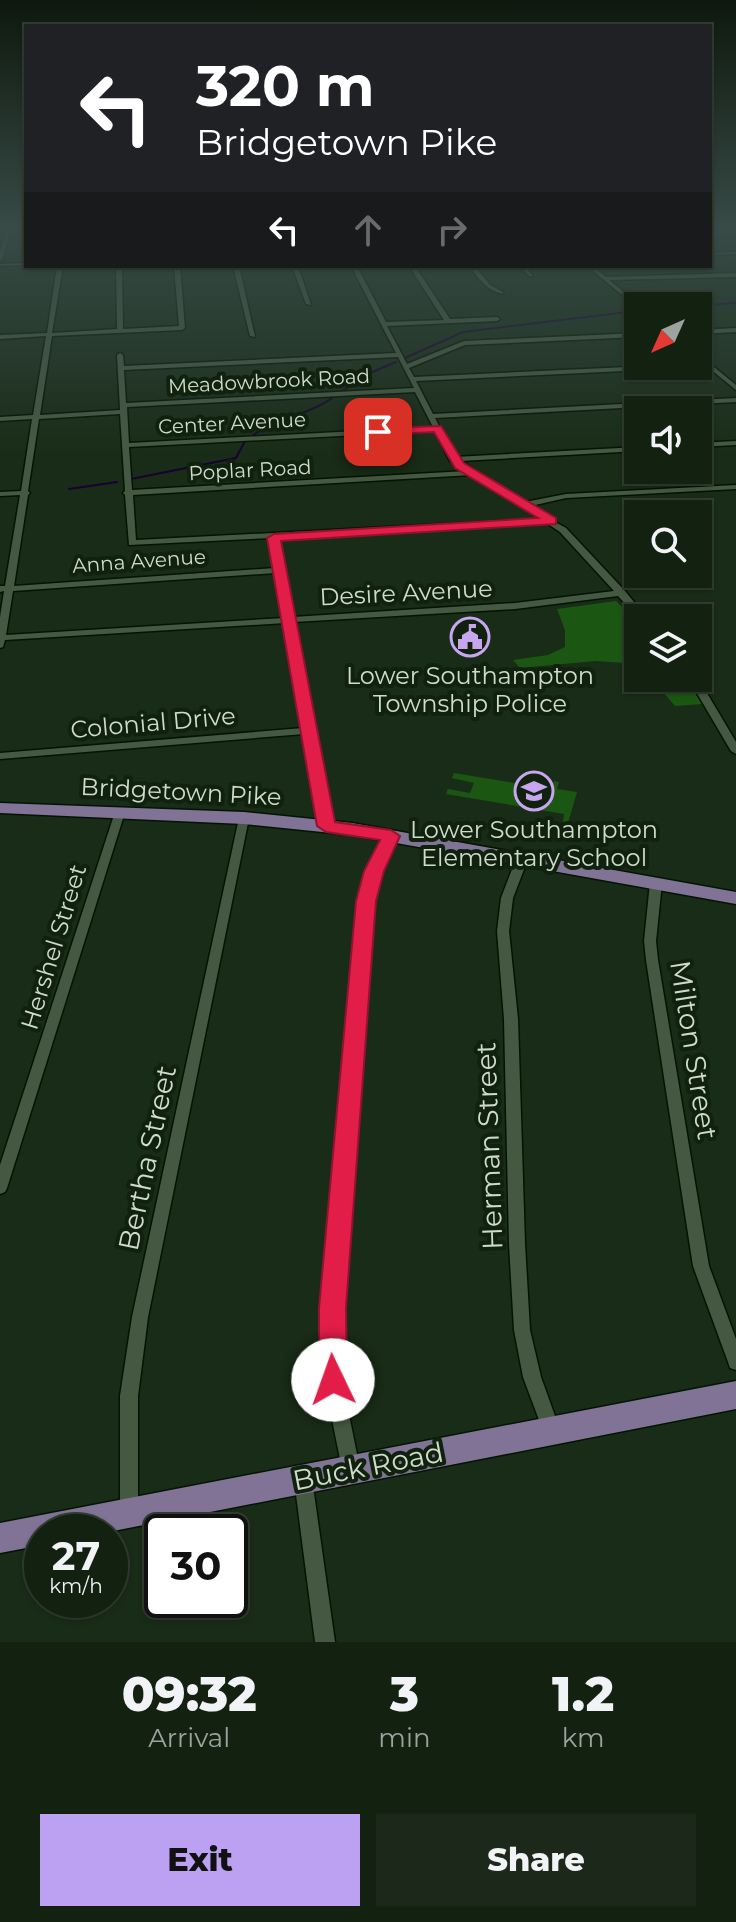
<!DOCTYPE html>
<html lang="en">
<head>
<meta charset="utf-8">
<style>
  body { margin:0; font-family:Montserrat,sans-serif; background:#1c291a; color:#f1f3f6; height:100vh; display:flex; flex-direction:column; font-size:30px; white-space:nowrap }
  * { box-sizing:border-box; margin:0 }
  p { font-size:26px; color:#9da39f }
  .icon { flex:none; width:44px; height:44px; fill:none; stroke:currentColor; stroke-width:2; stroke-linecap:round; stroke-linejoin:round }
  .map { position:relative; height:1642px; overflow:hidden }
  .details { display:flex; flex-direction:column; background:#132111; flex:1 }
  .details>* { flex:none }
  .hud { position:absolute; left:24px; top:24px; width:688px; height:244px; border-radius:0px; box-shadow:0 2px 6px #0004,0 0 0 2px #323e31; background:#202124; color:#fff; overflow:hidden }
  .needle { width:52px; rotate:225deg }
  .buttons { position:absolute; left:624px; top:292px; display:grid; gap:16px }
  .buttons a { display:grid; place-items:center; width:88px; height:88px; border-radius:0px; background:#132111; box-shadow:0 2px 6px #0004,0 0 0 2px #323e31; font-size:40px }
  .speed { position:absolute; left:24px; top:1514px; display:flex; gap:16px; font-size:40px; font-weight:700; text-align:center }
  .speed>* { display:grid; place-content:center; width:104px; height:104px; border-radius:50%; background:#132111; box-shadow:0 2px 6px #0004,0 0 0 2px #323e31; line-height:1 }
  .speed small { font-size:20px; font-weight:400 }
  .speed .limit { border:4px solid #111; border-radius:12px; background:#fff; color:#111 }
  .pin { position:absolute; display:grid; place-items:center; width:68px; height:68px; color:#fff; margin:-34px; border-radius:16px; box-shadow:0 4px 12px #0006 }
  .me { position:absolute; width:88px; margin:-44px; rotate:357deg; stroke-linejoin:round; filter:drop-shadow(0 0 6px #0008) }
  .turn { display:flex; align-items:center; gap:28px; height:168px; padding:0 40px; font-size:36px }
  .turn .icon { width:104px; height:104px; stroke-width:2.5 }
  .turn b { display:block; font-size:56px; line-height:68px }
  .lanes { display:flex; align-items:center; height:76px; padding:0 40px; background:#0003; justify-content:center; gap:40px; direction:ltr }
  .lanes .off { opacity:.35 }
  .eta { display:flex; justify-content:space-evenly; align-items:center; height:136px; text-align:center }
  .eta b { font-size:48px; font-weight:800; line-height:56px }
  .action { display:flex; gap:16px; margin-top:auto; padding:16px 40px }
  .action a { flex:1; height:92px; border-radius:0px; background:#bca0f2; color:#111; font-size:32px; font-weight:800; line-height:92px; text-align:center }
  .action a+a { background:#1c291a; color:#f1f3f6 }
  .map>svg:first-child { display:block }
  .green { fill:#1b5713 }
  .lines { fill:none; stroke-linecap:round; stroke-linejoin:round }
  .stream { stroke:#1b0031; stroke-width:2 }
  .street-casing { stroke:#041403; stroke-width:3 }
  .primary-casing { stroke:#041403; stroke-width:3 }
  .street { fill:#455942; fill-rule:evenodd }
  .primary { fill:#807396; fill-rule:evenodd }
  .route { fill:#e11d48; stroke:#92132f; stroke-width:2 }
  .labels { text-anchor:middle; stroke-width:8; stroke-linejoin:round; paint-order:stroke }
  .far-street-label { font-size:20px; fill:#cfdbcd; stroke:#10220d }
  .street-label { font-size:24px; fill:#cfdbcd; stroke:#10220d }
  .poi-label { font-size:24px; fill:#cfdbcd; stroke:#10220d }
  .near-street-label { font-size:28px; fill:#cfdbcd; stroke:#10220d }
</style>
</head>
<body>
<div class="map">
<svg width="736" height="1642" viewBox="0 0 736 1642">
  <rect width="100%" height="100%" fill="#192c17"/>
  <g class="green">
    <polygon points="616,601 638,623 638,664 596,661 520,668 513,660 548,655 565,647 565,630 557,609"/>
    <polygon points="651,678 687,678 702,704 675,706"/>
    <polygon points="454,773 551,789 554,781 559,782 557,789 577,792 568,823 563,822 564,814 446,794 448,789 470,793 474,783 452,778"/>
  </g>
  <g class="lines">
    <g class="stream">
      <polyline points="698,306 736,303"/>
      <polyline points="405,358 463,332 636,311"/>
      <polyline points="341,392 363,376 396,362"/>
      <path d="M 252,436 C 277,417 310,415 335,396"/>
      <polyline points="131,479 236,458 245,441"/>
      <polyline points="69,489 117,482"/>
    </g>
    <defs>
      <g id="street">
        <polygon points="8,227 26,227 26,229 11,230 2,260 0,261 0,252 7,230 0,230 0,228"/>
        <polygon points="736,232 736,234 710,235 710,233"/>
        <polygon points="736,252 736,254 710,255 710,253"/>
        <polygon points="26,263 26,265 0,266 0,264"/>
        <path d="M 57,266 L 63,266 L 52,333 L 117,329 L 116,266 L 122,266 L 123,329 L 179,326 L 174,266 L 180,266 L 185,328 L 182,330 L 52,336 L 40,415 L 120,410 L 117,355 L 120,353 L 123,355 L 124,366 L 396,353 L 351,266 L 357,266 L 386,322 L 444,320 L 409,266 L 415,266 L 450,319 L 497,317 L 500,319 L 497,321 L 387,326 L 407,364 L 464,341 L 638,333 L 638,337 L 465,345 L 409,368 L 414,377 L 649,366 L 691,366 L 688,368 L 416,381 L 433,414 L 736,398 L 736,402 L 435,418 L 455,457 L 638,447 L 638,451 L 461,461 L 525,502 L 566,494 L 736,485 L 736,489 L 566,498 L 531,506 L 551,519 L 555,519 L 555,522 L 566,528 L 625,591 L 647,618 L 638,618 L 618,596 L 515,609 L 294,622 L 332,826 L 330,828 L 326,829 L 320,826 L 304,734 L 0,759 L 0,753 L 303,728 L 285,623 L 5,640 L 3,647 L 0,648 L 0,617 L 4,591 L 0,592 L 0,586 L 5,586 L 20,495 L 0,496 L 0,492 L 21,491 L 32,419 L 0,421 L 0,417 L 33,415 L 46,336 L 0,339 L 0,335 L 47,333 ZM 398,357 L 414,388 L 126,403 L 124,370 ZM 415,392 L 433,427 L 129,443 L 127,407 ZM 120,414 L 125,491 L 123,493 L 125,495 L 129,545 L 270,538 L 275,568 L 14,586 L 28,495 L 30,493 L 28,491 L 39,419 ZM 435,431 L 450,461 L 467,471 L 132,490 L 129,447 ZM 472,475 L 541,519 L 136,540 L 133,495 ZM 548,524 L 560,532 L 614,591 L 515,603 L 293,617 L 278,538 ZM 276,573 L 284,618 L 6,635 L 13,591 Z"/>
        <polygon points="233,266 239,266 255,337 250,336"/>
        <polygon points="292,266 298,266 311,305 306,304"/>
        <path d="M 469,266 L 475,266 L 490,285 L 503,292 L 503,294 C 487,291 479,279 469,266 Z"/>
        <polygon points="519,266 525,266 533,276 529,276"/>
        <polygon points="587,266 593,266 606,277 736,273 736,277 609,280 640,305 638,308"/>
        <polygon points="736,328 736,332 698,334 698,330"/>
        <polygon points="698,354 736,385 736,390 698,359"/>
        <polygon points="736,441 736,445 698,447 698,443"/>
        <polygon points="688,678 698,678 736,742 736,754 731,751"/>
        <polygon points="120,809 125,812 7,1188 5,1192 0,1194 0,1165 115,812"/>
        <polygon points="244,815 249,818 148,1317 138,1396 138,1510 136,1517 129,1519 122,1517 120,1510 120,1396 132,1317 239,818"/>
        <path d="M 391,833 L 397,836 L 380,871 L 372,901 L 339,1331 L 342,1380 L 360,1469 L 357,1475 L 351,1478 L 345,1475 L 342,1469 L 324,1380 L 323,1331 L 360,901 C 365,882 375,843 391,833 Z"/>
        <polygon points="522,855 528,859 513,898 509,931 518,1019 525,1244 530,1330 541,1377 560,1430 557,1436 551,1439 545,1436 523,1377 514,1330 509,1244 504,1019 497,931 501,898 516,859"/>
        <polygon points="656,879 662,883 656,941 658,960 709,1266 736,1339 736,1370 730,1368 728,1362 693,1266 646,960 644,941 650,883"/>
        <polygon points="303,1470 309,1473 312,1479 335,1642 315,1642 294,1479 297,1473"/>
      </g>
      <g id="primary">
        <polygon points="0,803 244,812 352,823 736,892 736,904 352,835 244,824 0,813"/>
        <polygon points="736,1381 736,1409 108,1532 42,1532 42,1545 0,1553 0,1523"/>
      </g>
    </defs>
    <use href="#street" class="street-casing"/>
    <use href="#primary" class="primary-casing"/>
    <use href="#street" class="street"/>
    <use href="#primary" class="primary"/>
  </g>
  <linearGradient id="sky" x2="0" y2="1"><stop stop-color="#0e180d"/><stop offset="0.5" stop-color="#384b47"/><stop offset="1" stop-color="#384b47" stop-opacity="0"/></linearGradient>
  <rect width="736" height="456" fill="url(#sky)"/>
  <polygon class="route" points="441,426 464,463 556,518 556,524 281,541 335,822 391,830 400,836 384,871 376,901 346,1308 347,1380 343,1390 333,1393 323,1390 319,1380 319,1308 356,901 364,871 380,840 326,832 317,826 267,538 274,534 538,518 455,468 434,432 378,435 373,432 378,428"/>
  <defs>
    <symbol id="civic-ring" viewBox="-11 -11 22 22"><circle r="9.5" fill="#10220d" stroke="#c7a6ef" stroke-width="1.5"/><path d="M-.6-6.5H3V-4.5H.6V-3L4-1V1h2V6H-6V1h2V-1L-.6-3ZM-1.2 2.5V6h2.4V2.5Z" fill="#c7a6ef"/></symbol>
    <symbol id="school-ring" viewBox="-11 -11 22 22"><circle r="9.5" fill="#10220d" stroke="#c7a6ef" stroke-width="1.5"/><path d="M0-5L7-2L0 1L-7-2ZM-4 1L0 2.5L4 1V4Q0 6-4 4Z" fill="#c7a6ef"/></symbol>
  </defs>
  <g fill-rule="evenodd">
    <use href="#civic-ring" x="448" y="615" width="44" height="44"/>
    <use href="#school-ring" x="512" y="769" width="44" height="44"/>
  </g>
  <g class="labels">
    <g class="far-street-label">
      <text transform="translate(269 381) rotate(-3)" y="7">Meadowbrook Road</text>
      <text transform="translate(232 423) rotate(-3)" y="7">Center Avenue</text>
      <text transform="translate(250 470) rotate(-3)" y="7">Poplar Road</text>
      <text transform="translate(139 561) rotate(-4)" y="7">Anna Avenue</text>
    </g>
    <g class="street-label">
      <text transform="translate(406 593) rotate(-3)" y="8">Desire Avenue</text>
      <text transform="translate(153 723) rotate(-5)" y="8">Colonial Drive</text>
      <text transform="translate(181 792) rotate(3)" y="8">Bridgetown Pike</text>
      <text transform="translate(54 947) rotate(-73)" y="8">Hershel Street</text>
    </g>
    <g class="poi-label">
      <text x="470" y="684">Lower Southampton<tspan x="470" dy="28">Township Police</tspan></text>
      <text x="534" y="838">Lower Southampton<tspan x="534" dy="28">Elementary School</tspan></text>
    </g>
    <g class="near-street-label">
      <text transform="translate(694 1050) rotate(81)" y="10">Milton Street</text>
      <text transform="translate(489 1146) rotate(-92)" y="10">Herman Street</text>
      <text transform="translate(147 1158) rotate(-78)" y="10">Bertha Street</text>
      <text transform="translate(368 1466) rotate(-11)" y="10">Buck Road</text>
    </g>
  </g>
</svg>
<div class="buttons">
<a><svg class="needle" viewBox="-14 -14 28 28"><path d="M0-13l5 13h-10z" fill="#e53935"/><path d="M0 13l5-13h-10z" fill="#9da39f"/></svg></a>
<a><svg class="icon" aria-label="sound" viewBox="0 0 24 24"><path d="M4 9h4l5-4v14l-5-4H4zM17 9q2 3 0 6"/></svg></a>
<a><svg class="icon" aria-label="search" viewBox="0 0 24 24"><circle cx="10" cy="10" r="6"/><path d="M15 15l6 6"/></svg></a>
<a><svg class="icon" aria-label="layers" viewBox="0 0 24 24"><path d="M12 4l9 5-9 5-9-5zM3 14l9 5 9-5"/></svg></a>
</div>
<div class="speed"><div>27<small>km/h</small></div><div class="limit">30</div></div>
<div class="pin" style="left:378px;top:432px;background:#d93025"><svg class="icon" aria-label="arrive" viewBox="0 0 24 24"><path d="M6 21V4h12l-3 4 3 4H6"/></svg></div>
<svg class="me" style="left:333px;top:1380px" viewBox="-20 -20 40 40"><circle r="19" fill="#fff"/><path d="M0-13L10 11 0 6-10 11z" fill="#e11d48"/></svg>
<div class="hud">
<div class="turn"><svg class="icon" aria-label="left" viewBox="0 0 24 24"><path d="M17 20v-9H6M10 6l-5 5 5 5"/></svg><div><b>320 m</b>Bridgetown Pike</div></div>
<div class="lanes"><svg class="icon" aria-label="left" viewBox="0 0 24 24"><path d="M17 20v-9H6M10 6l-5 5 5 5"/></svg><svg class="icon off" aria-label="ahead" viewBox="0 0 24 24"><path d="M12 20V5M6 11l6-6 6 6"/></svg><svg class="icon off" aria-label="right" viewBox="0 0 24 24"><path d="M7 20v-9h11M14 6l5 5-5 5"/></svg></div>
</div>
</div>
<section class="details">
<div class="eta">
<div><b>09:32</b><p>Arrival</p></div>
<div><b>3</b><p>min</p></div>
<div><b>1.2</b><p>km</p></div>
</div>
<div class="action"><a>Exit</a><a>Share</a></div>
</section>
</body>
</html>
